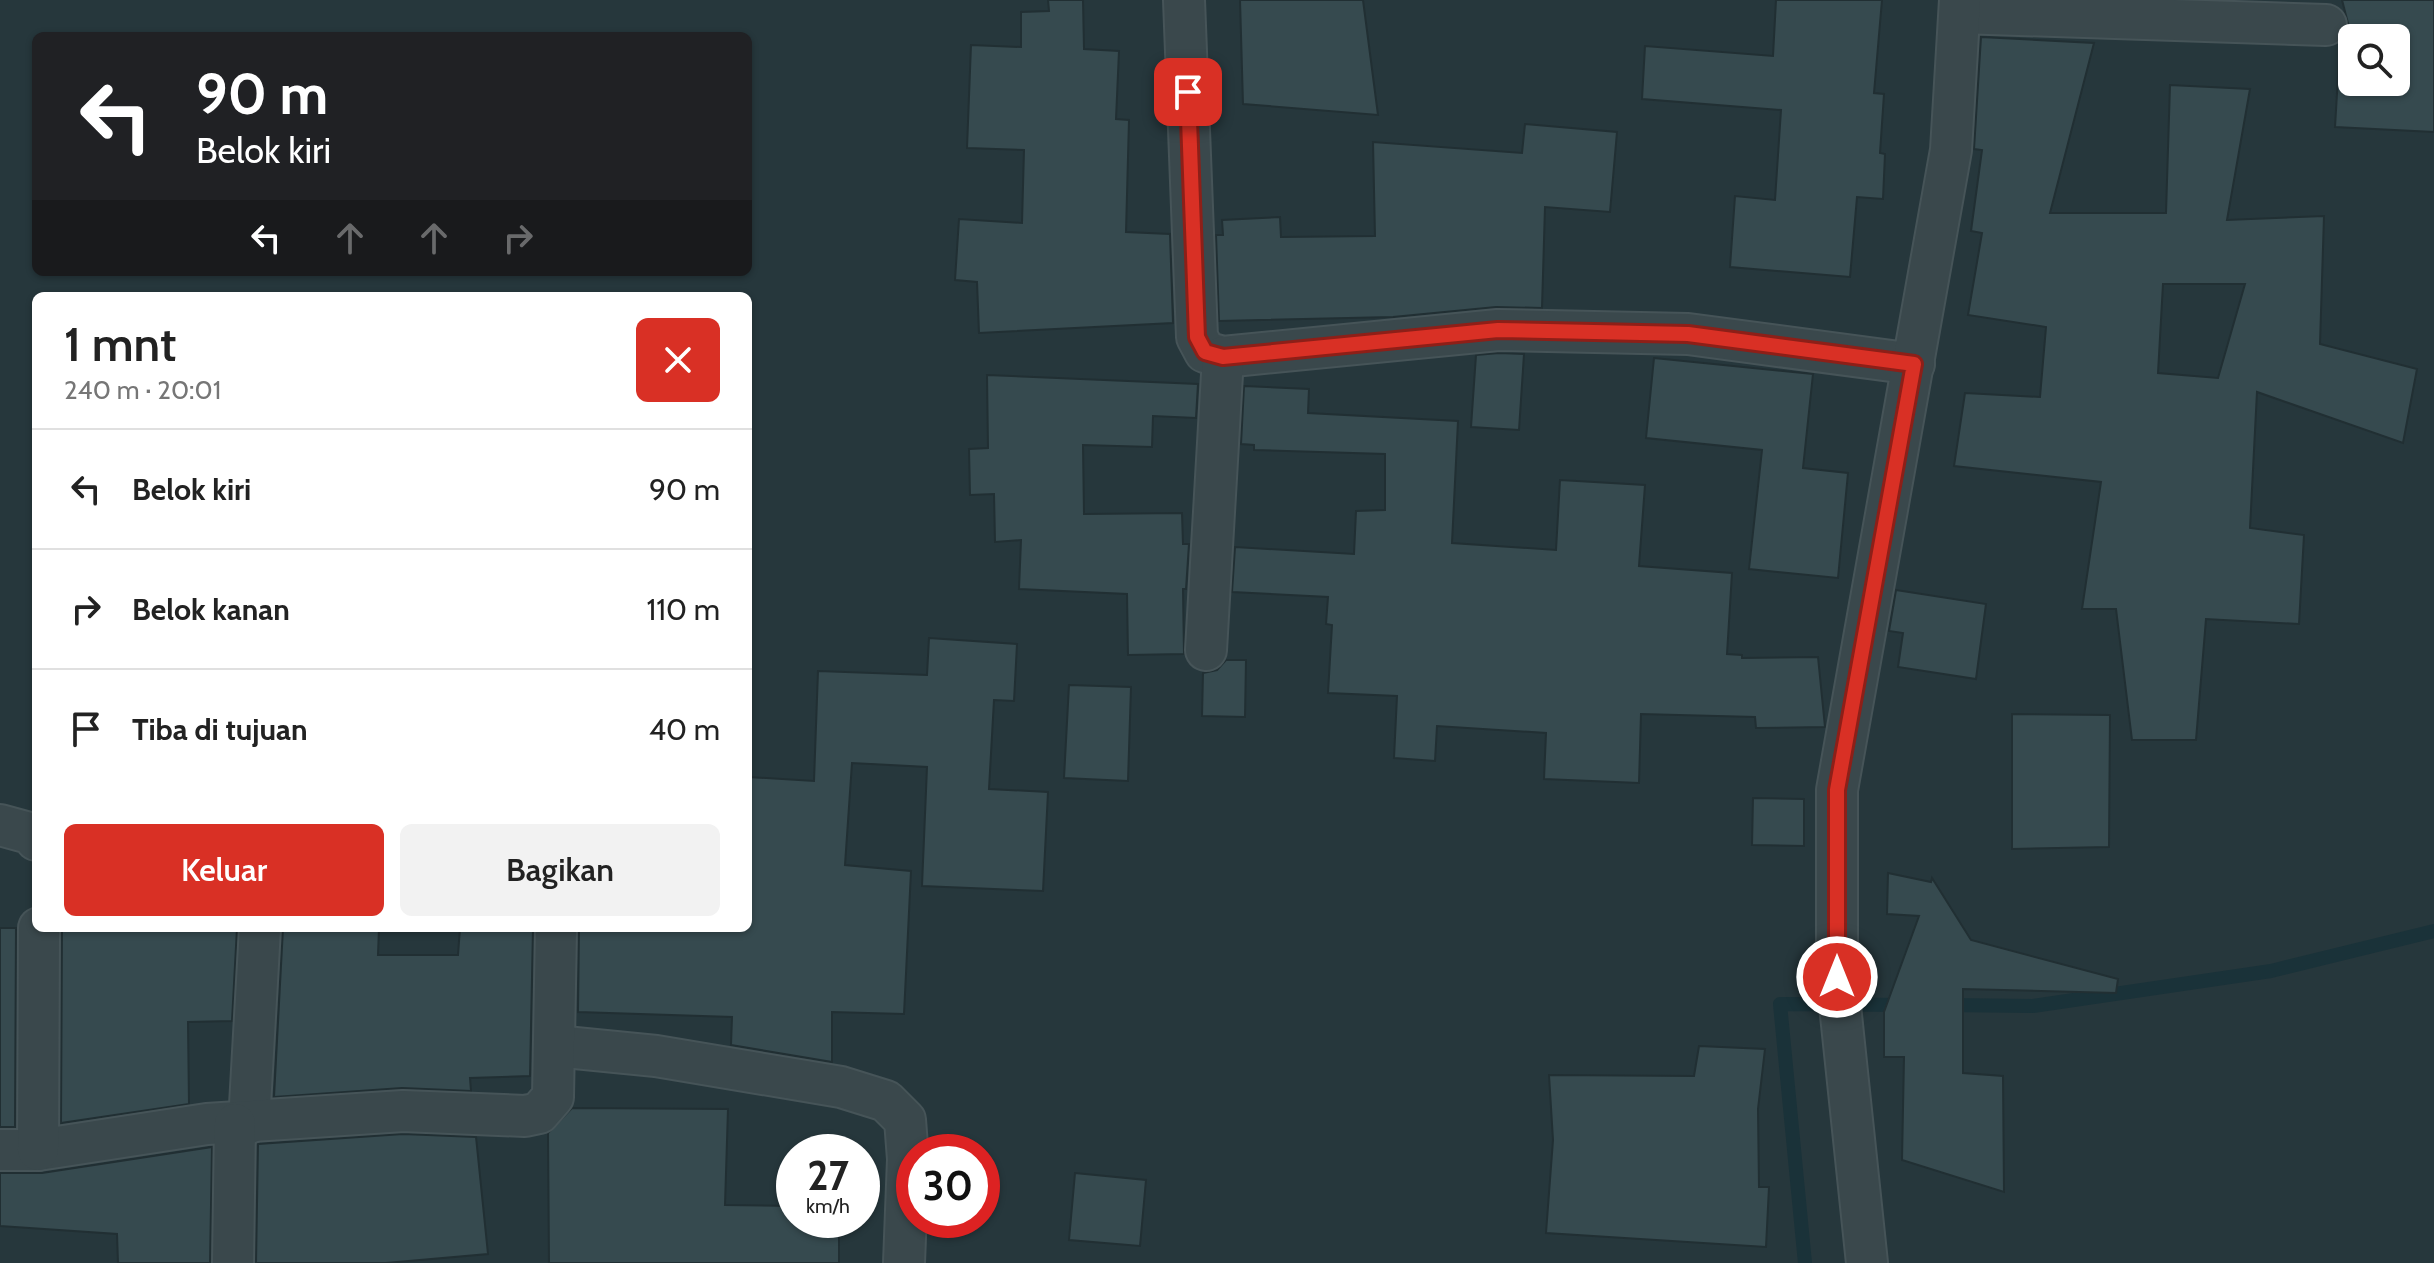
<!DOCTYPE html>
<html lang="id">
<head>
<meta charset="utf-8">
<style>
  body { margin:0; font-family:Cabin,sans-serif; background:#f2f2f2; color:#222; height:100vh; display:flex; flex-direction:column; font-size:30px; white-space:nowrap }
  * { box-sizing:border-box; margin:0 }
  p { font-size:26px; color:#767676 }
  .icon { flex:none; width:44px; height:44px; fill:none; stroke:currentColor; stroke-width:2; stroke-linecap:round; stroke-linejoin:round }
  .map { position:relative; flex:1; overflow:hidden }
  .sheet { position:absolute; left:32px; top:292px; width:720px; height:640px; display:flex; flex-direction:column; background:#fff; border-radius:12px; box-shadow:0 2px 6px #0004 }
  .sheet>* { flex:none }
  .banner { position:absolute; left:32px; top:32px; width:720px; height:244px; border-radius:12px; box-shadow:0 2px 6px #0004; background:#202124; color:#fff; overflow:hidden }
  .controls { position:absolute; left:2338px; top:24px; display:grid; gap:16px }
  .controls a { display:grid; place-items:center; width:72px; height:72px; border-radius:12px; background:#fff; box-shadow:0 2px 6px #0004; font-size:40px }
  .speed { position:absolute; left:776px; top:1134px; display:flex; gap:16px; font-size:40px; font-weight:700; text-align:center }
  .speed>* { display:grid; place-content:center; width:104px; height:104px; border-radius:50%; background:#fff; box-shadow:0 2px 6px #0004; line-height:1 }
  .speed small { font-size:20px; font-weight:400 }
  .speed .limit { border:12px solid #d22; background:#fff; color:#111 }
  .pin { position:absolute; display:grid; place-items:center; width:68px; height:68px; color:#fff; margin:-34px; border-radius:16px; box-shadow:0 4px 12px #0006 }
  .me { position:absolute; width:88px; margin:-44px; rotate:0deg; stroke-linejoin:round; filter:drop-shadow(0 0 6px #0008) }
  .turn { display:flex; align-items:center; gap:28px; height:168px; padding:0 32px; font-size:36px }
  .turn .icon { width:104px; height:104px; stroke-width:2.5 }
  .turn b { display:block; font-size:56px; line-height:68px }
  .lanes { display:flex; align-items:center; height:76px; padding:0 32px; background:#0003; justify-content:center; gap:40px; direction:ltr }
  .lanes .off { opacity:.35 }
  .round { display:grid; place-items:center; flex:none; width:84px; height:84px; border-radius:12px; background:#f2f2f2 }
  .headline { display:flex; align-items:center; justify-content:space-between; height:136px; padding:0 32px }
  h1 { font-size:48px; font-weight:600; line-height:60px }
  .cta { display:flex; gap:16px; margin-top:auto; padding:16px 32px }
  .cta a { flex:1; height:92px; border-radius:12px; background:#d93025; color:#fff; font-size:32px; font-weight:600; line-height:92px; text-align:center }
  .cta a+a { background:#f2f2f2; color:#222 }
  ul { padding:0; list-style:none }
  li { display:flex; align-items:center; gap:24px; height:120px; padding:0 32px; border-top:2px solid #e0e0e0 }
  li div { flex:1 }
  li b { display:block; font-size:30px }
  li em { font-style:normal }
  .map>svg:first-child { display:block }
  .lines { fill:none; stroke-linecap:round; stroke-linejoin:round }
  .stream { stroke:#1a3239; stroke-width:14 }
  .building { fill:#364a4f; stroke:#212f33; stroke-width:2; fill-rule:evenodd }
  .minor-casing { stroke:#465458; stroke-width:44 }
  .minor { stroke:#3a484c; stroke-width:40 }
  .route-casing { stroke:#8d1f18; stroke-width:20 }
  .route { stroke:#d93025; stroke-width:14 }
</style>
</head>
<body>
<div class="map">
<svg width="2434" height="1263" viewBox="0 0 2434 1263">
  <rect width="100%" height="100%" fill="#26373c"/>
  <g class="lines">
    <g class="stream">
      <polyline points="1947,1005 2033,1006 2271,971 2434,931"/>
      <polyline points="1805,1263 1780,1004 1903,1005"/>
    </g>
  </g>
  <g class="building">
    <polygon points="1048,0 1083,0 1084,49 1119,51 1116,119 1129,120 1126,232 1170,234 1173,323 979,333 977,282 955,280 959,219 1022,223 1024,150 967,148 971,45 1021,47 1021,12 1049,11"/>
    <polygon points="1240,0 1363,0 1378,115 1243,104"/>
    <polygon points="1776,0 1882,0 1874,93 1884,94 1880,153 1885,154 1883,199 1857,197 1850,277 1730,267 1735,196 1775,200 1781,110 1642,99 1645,46 1773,56"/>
    <path d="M 2342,0 L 2434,0 L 2434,132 L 2335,127 L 2340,43 L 2349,27 ZM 2352,38 L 2396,38 L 2396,82 L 2352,82 Z"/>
    <path d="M 1981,37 L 2094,43 L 2050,213 L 2166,213 L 2170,85 L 2250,89 L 2227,220 L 2324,216 L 2320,344 L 2417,369 L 2403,443 L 2257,392 L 2250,528 L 2304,535 L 2299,624 L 2206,619 L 2196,740 L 2132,740 L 2116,609 L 2082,609 L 2101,482 L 1954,466 L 1965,393 L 2040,397 L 2046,327 L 1968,315 L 1982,233 L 1971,231 L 1982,150 L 1974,149 ZM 2163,284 L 2245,284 L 2218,378 L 2158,373 Z"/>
    <polygon points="1525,124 1617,132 1610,212 1545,207 1542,308 1496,307 1393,317 1219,321 1216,235 1223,235 1222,220 1280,217 1281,237 1375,236 1373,142 1522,153"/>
    <polygon points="1499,353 1524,354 1519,430 1471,427 1476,355"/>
    <polygon points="1654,358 1813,374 1803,468 1848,473 1838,578 1749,569 1762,450 1646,438"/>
    <polygon points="987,375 1198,384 1196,418 1153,416 1152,447 1083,445 1084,514 1182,513 1183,544 1189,544 1186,589 1183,589 1184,654 1128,655 1127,594 1019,589 1021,540 995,542 994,494 970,495 969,449 988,448"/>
    <polygon points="1244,386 1309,389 1308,413 1458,421 1452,543 1556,550 1560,480 1645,485 1639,566 1732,573 1727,654 1742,655 1742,658 1818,657 1825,727 1756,728 1755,717 1641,714 1639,783 1544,779 1546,733 1437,726 1435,761 1394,758 1397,696 1328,693 1332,625 1326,624 1328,597 1232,592 1235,547 1354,554 1356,511 1385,510 1385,454 1254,450 1254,445 1241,444"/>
    <polygon points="1896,590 1986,604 1976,679 1898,667 1903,633 1889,631"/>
    <polygon points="929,638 1017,644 1014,701 994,700 989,789 1048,792 1043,891 922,886 927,767 852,763 845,865 911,871 904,1014 832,1012 832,1062 731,1045 732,1017 578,1012 579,928 748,928 748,777 814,781 818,671 927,675"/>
    <polygon points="1226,660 1246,660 1245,717 1202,716 1203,673 1217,670"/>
    <polygon points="1069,685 1131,687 1128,781 1064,778"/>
    <polygon points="2012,714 2110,715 2109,847 2012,849"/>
    <polygon points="1753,798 1804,799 1804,846 1752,845"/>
    <polygon points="1888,873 1931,882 1932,878 1971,940 2118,979 2116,993 1963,989 1963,1073 2003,1076 2004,1192 1902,1160 1904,1057 1884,1057 1884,1012 1919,916 1887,914"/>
    <polygon points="0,928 16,928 15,1127 0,1127"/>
    <polygon points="62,928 237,928 232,1021 188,1022 189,1104 61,1123"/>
    <polygon points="283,928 379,928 378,955 458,955 460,928 533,928 530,1076 470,1078 471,1091 402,1088 274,1097"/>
    <polygon points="1699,1046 1765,1049 1758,1109 1759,1187 1769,1187 1766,1247 1546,1233 1553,1140 1549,1075 1694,1076"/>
    <polygon points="572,1108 728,1109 725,1205 794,1206 794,1220 839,1220 839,1263 549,1263 548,1133"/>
    <polygon points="403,1134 476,1137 488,1254 386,1263 256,1263 258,1144"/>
    <polygon points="212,1147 210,1263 118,1263 117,1234 0,1226 0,1173 42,1173"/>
    <polygon points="1075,1173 1146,1180 1140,1246 1069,1240"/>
  </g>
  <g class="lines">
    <defs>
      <g id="minor">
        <polyline points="1184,0 1197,337 1205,352 1223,357 1498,330 1688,334 1914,364"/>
        <polyline points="1960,13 2326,25"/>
        <polyline points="1206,650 1223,357"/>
        <polyline points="0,825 33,834 36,840"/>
        <polyline points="555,1046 656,1056 841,1087 886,1101 905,1120 908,1159 904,1263"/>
        <polyline points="249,1123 260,928"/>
        <polyline points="0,1150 38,1150 207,1124 403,1111 525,1116 539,1113 553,1097 556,928"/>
        <polyline points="38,1150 39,928"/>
        <polyline points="233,1263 235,1124"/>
        <polyline points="1867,1263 1837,977 1837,790 1951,150 1960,0"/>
      </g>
    </defs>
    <use href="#minor" class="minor-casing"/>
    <use href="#minor" class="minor"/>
  </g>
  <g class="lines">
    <defs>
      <polyline id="route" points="1188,92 1197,337 1205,352 1223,357 1498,330 1688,334 1914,364 1837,790 1837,977"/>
    </defs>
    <use href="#route" class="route-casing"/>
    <use href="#route" class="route"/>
  </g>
</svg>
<div class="controls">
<a><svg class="icon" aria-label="search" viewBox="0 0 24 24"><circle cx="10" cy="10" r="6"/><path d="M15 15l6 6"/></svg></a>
</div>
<div class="speed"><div>27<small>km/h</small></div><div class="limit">30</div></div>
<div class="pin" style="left:1188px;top:92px;background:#d93025"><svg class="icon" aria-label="arrive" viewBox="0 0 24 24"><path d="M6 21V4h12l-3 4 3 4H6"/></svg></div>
<svg class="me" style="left:1837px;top:977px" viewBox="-20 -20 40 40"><circle r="17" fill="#d93025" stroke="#fff" stroke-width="3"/><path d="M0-11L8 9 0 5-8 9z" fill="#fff"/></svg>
<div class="banner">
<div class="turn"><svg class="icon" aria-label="left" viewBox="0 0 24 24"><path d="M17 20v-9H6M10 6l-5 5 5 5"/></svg><div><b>90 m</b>Belok kiri</div></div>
<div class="lanes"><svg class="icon" aria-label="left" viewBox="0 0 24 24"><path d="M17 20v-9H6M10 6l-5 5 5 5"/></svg><svg class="icon off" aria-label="ahead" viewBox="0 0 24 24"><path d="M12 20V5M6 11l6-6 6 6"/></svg><svg class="icon off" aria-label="ahead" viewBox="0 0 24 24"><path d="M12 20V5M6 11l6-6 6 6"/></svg><svg class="icon off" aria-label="right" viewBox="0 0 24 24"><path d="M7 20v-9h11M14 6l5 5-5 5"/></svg></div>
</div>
<section class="sheet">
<div class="headline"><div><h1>1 mnt</h1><p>240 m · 20:01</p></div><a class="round" style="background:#d93025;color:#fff"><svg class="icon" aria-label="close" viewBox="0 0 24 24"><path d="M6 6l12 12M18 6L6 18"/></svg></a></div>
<ul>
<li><svg class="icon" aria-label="left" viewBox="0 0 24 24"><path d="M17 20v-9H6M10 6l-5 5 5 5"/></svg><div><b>Belok kiri</b></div><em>90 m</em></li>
<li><svg class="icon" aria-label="right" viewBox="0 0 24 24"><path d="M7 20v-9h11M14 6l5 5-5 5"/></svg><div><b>Belok kanan</b></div><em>110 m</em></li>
<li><svg class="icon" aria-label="arrive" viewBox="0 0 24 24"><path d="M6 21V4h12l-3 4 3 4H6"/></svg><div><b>Tiba di tujuan</b></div><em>40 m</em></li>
</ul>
<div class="cta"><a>Keluar</a><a>Bagikan</a></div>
</section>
</div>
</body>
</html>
